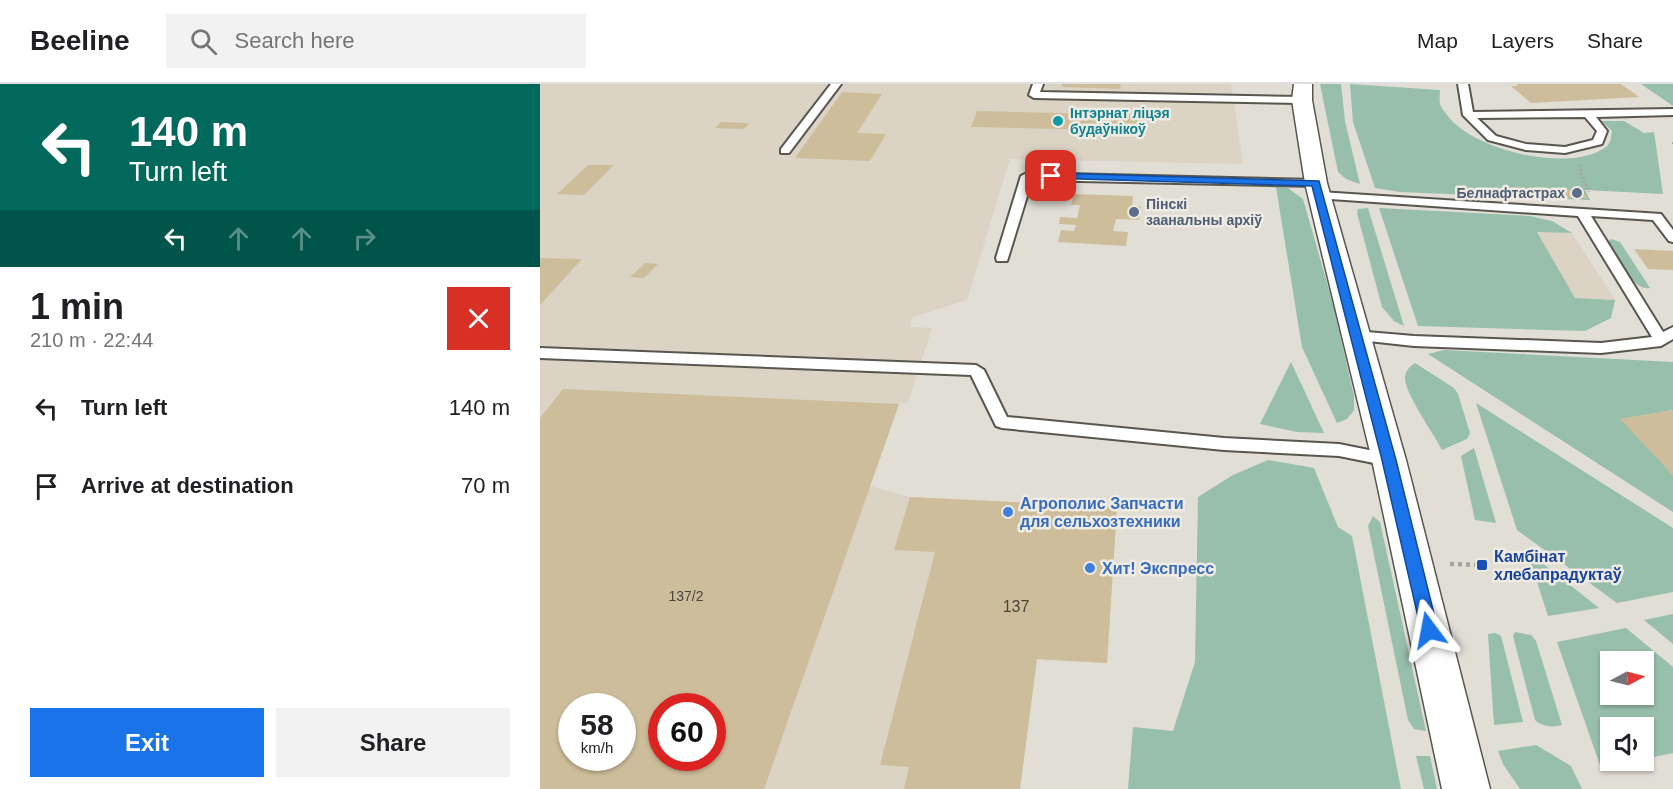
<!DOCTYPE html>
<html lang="en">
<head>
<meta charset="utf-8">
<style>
  body { margin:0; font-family:Helvetica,sans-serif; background:#f2f2f2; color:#202124; height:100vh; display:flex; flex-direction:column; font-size:22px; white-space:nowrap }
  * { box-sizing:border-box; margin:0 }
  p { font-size:20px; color:#757577 }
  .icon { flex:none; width:33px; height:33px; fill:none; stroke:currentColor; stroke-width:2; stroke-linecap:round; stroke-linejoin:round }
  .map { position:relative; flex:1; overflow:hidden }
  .details { display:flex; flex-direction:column; background:#fff; width:540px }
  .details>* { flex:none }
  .top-card { background:#00695c; color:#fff; overflow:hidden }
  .needle { width:39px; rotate:83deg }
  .buttons { position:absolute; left:1060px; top:567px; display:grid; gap:12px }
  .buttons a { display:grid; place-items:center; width:54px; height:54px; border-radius:0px; background:#fff; box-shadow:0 2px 4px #0004; font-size:30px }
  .speed { position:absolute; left:18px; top:609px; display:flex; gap:12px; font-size:30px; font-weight:700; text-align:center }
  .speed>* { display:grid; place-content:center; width:78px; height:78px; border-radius:50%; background:#fff; box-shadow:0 2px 4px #0004; line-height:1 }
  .speed small { font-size:15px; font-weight:400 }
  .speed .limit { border:9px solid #d22; background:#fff; color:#111 }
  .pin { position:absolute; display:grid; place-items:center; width:51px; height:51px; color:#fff; margin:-26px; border-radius:12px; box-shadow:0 3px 9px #0006 }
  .me { position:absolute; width:66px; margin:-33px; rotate:347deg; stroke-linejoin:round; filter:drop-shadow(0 0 4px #0008) }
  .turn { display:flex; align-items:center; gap:21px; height:126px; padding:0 30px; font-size:27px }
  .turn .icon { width:78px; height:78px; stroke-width:2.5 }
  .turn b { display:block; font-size:42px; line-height:51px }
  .lanes { display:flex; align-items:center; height:57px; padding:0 30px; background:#0003; justify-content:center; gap:30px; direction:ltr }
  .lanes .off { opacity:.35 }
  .round { display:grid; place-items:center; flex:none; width:63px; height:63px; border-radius:0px; background:#f2f2f2 }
  .summary { display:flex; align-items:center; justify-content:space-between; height:102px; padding:0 30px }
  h1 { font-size:36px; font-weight:700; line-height:45px }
  .cta { display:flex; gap:12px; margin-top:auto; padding:12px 30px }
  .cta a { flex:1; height:69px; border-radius:0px; background:#1a73e8; color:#fff; font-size:24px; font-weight:700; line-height:69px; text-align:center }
  .cta a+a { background:#f2f2f2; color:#202124 }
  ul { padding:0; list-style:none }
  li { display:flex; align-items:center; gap:18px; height:78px; padding:0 30px }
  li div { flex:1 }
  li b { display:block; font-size:22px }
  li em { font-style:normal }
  header { display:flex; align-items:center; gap:36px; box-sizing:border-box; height:84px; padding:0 30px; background:#fff; border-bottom:2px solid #e0e0e0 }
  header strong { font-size:28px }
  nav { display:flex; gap:33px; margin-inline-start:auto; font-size:21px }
  .search { width:420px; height:54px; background:#f2f2f2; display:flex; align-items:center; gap:15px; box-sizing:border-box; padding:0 21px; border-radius:0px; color:#757577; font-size:22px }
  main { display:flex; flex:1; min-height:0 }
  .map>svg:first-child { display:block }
  .built { fill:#dbd4c5; fill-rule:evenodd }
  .green { fill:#98beac; fill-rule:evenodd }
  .building { fill:#cdbd9a; fill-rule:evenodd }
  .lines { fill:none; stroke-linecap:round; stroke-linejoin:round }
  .service-casing { stroke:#59564f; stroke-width:4 }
  .primary-casing { stroke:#59564f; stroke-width:3 }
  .path-far1 { stroke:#a6a39d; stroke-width:2; stroke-dasharray:2 2; stroke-linecap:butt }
  .path { stroke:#a6a39d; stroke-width:4.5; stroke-dasharray:4 4; stroke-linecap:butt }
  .service { fill:#fff; fill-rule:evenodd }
  .primary { fill:#fff; fill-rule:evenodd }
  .route { fill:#1a73e8; stroke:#114b97; stroke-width:1.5 }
  .culture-dot { fill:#0f9aa8; stroke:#efebe3; stroke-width:2 }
  .service-dot { fill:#5c6f8a; stroke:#efebe3; stroke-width:2 }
  .shop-dot { fill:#3f7fe0; stroke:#efebe3; stroke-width:2 }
  .transit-dot { fill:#1a4fb4; stroke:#efebe3; stroke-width:2 }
  .labels { text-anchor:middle; stroke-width:5; stroke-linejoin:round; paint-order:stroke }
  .far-culture-label { font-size:14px; font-weight:bold; fill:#0d838f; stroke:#efebe3; text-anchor:start }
  .far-service-label { font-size:14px; font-weight:bold; fill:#4e5e75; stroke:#efebe3; text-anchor:end }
  .number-label { font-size:14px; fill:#4a453b }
  .shop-label { font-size:16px; font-weight:bold; fill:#366cbe; stroke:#efebe3; text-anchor:start }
  .transit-label { font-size:16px; font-weight:bold; fill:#164399; stroke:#efebe3; text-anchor:start }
  .near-number-label { font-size:16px; fill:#4a453b }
</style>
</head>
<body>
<header>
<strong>Beeline</strong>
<div class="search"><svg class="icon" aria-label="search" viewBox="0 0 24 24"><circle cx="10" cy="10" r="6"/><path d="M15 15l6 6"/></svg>Search here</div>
<nav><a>Map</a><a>Layers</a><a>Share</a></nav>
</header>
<main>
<section class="details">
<div class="top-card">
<div class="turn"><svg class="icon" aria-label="left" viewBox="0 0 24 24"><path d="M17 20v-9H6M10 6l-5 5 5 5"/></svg><div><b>140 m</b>Turn left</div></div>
<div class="lanes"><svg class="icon" aria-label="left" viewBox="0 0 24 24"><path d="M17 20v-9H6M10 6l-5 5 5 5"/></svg><svg class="icon off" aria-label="ahead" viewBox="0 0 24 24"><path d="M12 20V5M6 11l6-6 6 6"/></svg><svg class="icon off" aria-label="ahead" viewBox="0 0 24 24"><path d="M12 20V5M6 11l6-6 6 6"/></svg><svg class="icon off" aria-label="right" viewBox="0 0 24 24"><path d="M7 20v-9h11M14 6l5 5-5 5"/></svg></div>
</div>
<div class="summary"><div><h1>1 min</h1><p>210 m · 22:44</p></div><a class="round" style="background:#d93025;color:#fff"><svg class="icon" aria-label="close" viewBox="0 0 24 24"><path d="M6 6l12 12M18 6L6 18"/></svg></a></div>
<ul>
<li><svg class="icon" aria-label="left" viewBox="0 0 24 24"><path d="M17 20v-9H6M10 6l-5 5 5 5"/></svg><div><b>Turn left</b></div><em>140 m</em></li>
<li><svg class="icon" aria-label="arrive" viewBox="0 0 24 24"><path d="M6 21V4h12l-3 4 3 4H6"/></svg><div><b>Arrive at destination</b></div><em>70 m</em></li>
</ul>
<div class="cta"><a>Exit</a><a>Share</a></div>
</section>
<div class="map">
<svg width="1133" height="705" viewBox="0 0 1133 705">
  <rect width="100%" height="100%" fill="#e1ded6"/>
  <g class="built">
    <path d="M 0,0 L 691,0 L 703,80 L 470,75 L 427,216 L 373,233 L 370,243 L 392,244 L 368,319 L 359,320 L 330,402 L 370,413 L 577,423 L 567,579 L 497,576 L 480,705 L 0,705 ZM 32,622 L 82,622 L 82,674 L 32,674 ZM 122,622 L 172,622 L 172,674 L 122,674 Z"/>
    <polygon points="997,148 1032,149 1075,216 1035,215"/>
  </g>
  <g class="green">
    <polygon points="780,0 801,0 805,37 820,100 806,95 798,88"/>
    <path d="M 810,0 L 900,6 C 900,10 899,16 900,20 C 901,24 905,28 907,31 C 932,66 1030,90 1066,63 C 1071,59 1071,53 1072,47 L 1062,37 L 1084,37 L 1104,49 L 1114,48 L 1123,110 L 1045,106 L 1050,116 L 860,108 L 835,104 L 813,38 Z"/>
    <polygon points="1101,0 1133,0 1133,22"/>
    <polygon points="736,103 748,104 763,115 793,220 814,312 814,326 807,335 797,339 762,263"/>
    <polygon points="828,124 864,242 854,237 842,223 817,129 818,125"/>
    <polygon points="839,124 990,132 1012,137 1032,149 997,148 1035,214 1075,216 1071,234 1045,247 878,242"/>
    <path d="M 1071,155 L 1080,158 L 1110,204 C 1093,208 1076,172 1067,158 Z"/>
    <polygon points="904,266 1133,278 1133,326 1081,335 1133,391 1133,428 888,270"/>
    <polygon points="751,278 784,349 757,348 720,340"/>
    <path d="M 875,279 L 914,304 L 918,310 L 930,349 L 927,355 L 902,366 C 894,350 865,310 865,294 C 865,287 870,282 875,279 Z"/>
    <polygon points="936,319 1133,444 1133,508 1077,519 977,446"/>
    <polygon points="934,364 956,439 935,436 921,372"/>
    <polygon points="728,376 774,384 798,443 812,452 861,705 588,705 593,643 633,647 655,578 658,413 693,391"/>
    <polygon points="833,432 840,438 886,647 874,645 868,636 828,442"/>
    <polygon points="987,467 1059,524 1008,532"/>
    <polygon points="1133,530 1133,560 1104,536"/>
    <path d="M 1086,544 L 1133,583 L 1133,669 L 1104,675 L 1104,644 L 1071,644 L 1071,676 L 1098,677 L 1061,684 L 1017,558 ZM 1071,578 L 1104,578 L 1104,610 L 1071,610 Z"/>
    <path d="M 975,548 L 991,551 L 996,557 L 1022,641 C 1013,644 1001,642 995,636 L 973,552 Z"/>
    <polygon points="955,549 961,552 983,638 954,641 948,550"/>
    <polygon points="996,661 1031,682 1042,705 980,705 963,680 958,667"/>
    <polygon points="876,672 890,672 897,705 884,705"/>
  </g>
  <g class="building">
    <polygon points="522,0 581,0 580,5 522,3"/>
    <polygon points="976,0 1081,0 1099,13 991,19 971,2 978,2"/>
    <polygon points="302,8 342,10 317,49 346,50 330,77 255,74"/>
    <polygon points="437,27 603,31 602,47 431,43"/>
    <polygon points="181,38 210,39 204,45 175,44"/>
    <polygon points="48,81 74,81 44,111 17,110"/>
    <polygon points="1018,106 1041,106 1048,114 1025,114"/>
    <polygon points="534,110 593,112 592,122 601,122 599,136 576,135 573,147 588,148 586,162 518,158 521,146 534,147 536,141 519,140 520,133 537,134 540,121 531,121"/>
    <polygon points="1094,165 1133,167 1133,186 1108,185"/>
    <polygon points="0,174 42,175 0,221"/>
    <polygon points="105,179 118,180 104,194 90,193"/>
    <path d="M 23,305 L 359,320 L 224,705 L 0,705 L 0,334 ZM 32,622 L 82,622 L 82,674 L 32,674 ZM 122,622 L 172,622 L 172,674 L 122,674 Z"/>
    <polygon points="1133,326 1133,391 1080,335"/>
    <polygon points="370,413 577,423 567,579 497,575 480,705 364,705 369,683 340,681 395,468 354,466"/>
  </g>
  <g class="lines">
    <defs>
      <g id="service">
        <polygon points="291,0 301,0 249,69 241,69 241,65"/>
        <polygon points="493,0 503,0 500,8 762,13 767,16 762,19 494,14 489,11"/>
        <path d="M 918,0 L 928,0 L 933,28 L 1133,25 L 1133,31 L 1056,33 L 1067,47 L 1062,60 L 1025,69 L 986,66 L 948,56 L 923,31 ZM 1045,33 L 1057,47 L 1053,56 L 1025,63 L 986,60 L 956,52 L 937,34 Z"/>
        <polygon points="487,89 776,96 782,99 776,102 492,96 468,174 467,177 457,177 456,174 481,92"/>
        <polygon points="780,108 1121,130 1133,146 1133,158 1129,157 1113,136 1051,132 1123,248 1133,243 1133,255 1121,262 1061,269 874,262 810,255 808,252 810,249 815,247 874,252 1061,259 1112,253 1038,132 776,114 774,112"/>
        <polygon points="0,264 436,281 444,286 467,333 684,354 799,360 849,370 855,372 857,376 855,380 849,382 799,372 684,366 462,344 456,342 431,291 0,274"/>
      </g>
      <polygon id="primary" points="754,0 772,0 772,16 787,99 866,376 950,705 902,705 832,376 765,99 752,16"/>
    </defs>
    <use href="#service" class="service-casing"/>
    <use href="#primary" class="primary-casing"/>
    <g class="path-far1">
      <polyline points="1133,58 1133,61"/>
      <polyline points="1040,81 1042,93 1049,108"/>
    </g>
    <polyline class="path" points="910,480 942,481"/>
    <use href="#service" class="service"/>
    <use href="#primary" class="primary"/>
  </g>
  <polygon class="route" points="511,89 779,97 856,376 898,546 895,551 889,553 883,551 881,546 842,376 772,102 507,94 507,90"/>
  <circle class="culture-dot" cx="518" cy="37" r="6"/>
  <g class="service-dot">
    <circle cx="1037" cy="109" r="6"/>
    <circle cx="594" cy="128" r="6"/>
  </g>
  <g class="shop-dot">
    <circle cx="468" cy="428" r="6"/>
    <circle cx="550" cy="484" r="6"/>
  </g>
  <rect class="transit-dot" x="936" y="475" width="12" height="12" rx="3"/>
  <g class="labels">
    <g class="far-culture-label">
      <text x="530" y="34">Інтэрнат ліцэя<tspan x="530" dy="16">будаўнікоў</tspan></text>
    </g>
    <g class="far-service-label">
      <text x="1025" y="114">Белнафтастрах</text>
      <text x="606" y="125" text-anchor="start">Пінскі<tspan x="606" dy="16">заанальны архіў</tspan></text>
    </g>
    <g class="number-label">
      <text x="146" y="517">137/2</text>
    </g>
    <g class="shop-label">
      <text x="480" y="425">Агрополис Запчасти<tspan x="480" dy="18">для сельхозтехники</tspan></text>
      <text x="562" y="490">Хит! Экспресс</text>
    </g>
    <g class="transit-label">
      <text x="954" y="478">Камбінат<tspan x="954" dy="18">хлебапрадуктаў</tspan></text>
    </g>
    <g class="near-number-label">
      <text x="476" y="528">137</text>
    </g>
  </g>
</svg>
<div class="buttons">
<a><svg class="needle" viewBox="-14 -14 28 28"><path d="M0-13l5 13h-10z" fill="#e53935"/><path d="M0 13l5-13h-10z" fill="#757577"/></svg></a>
<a><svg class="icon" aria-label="sound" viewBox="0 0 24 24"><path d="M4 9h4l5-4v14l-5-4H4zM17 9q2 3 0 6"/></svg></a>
</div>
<div class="speed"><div>58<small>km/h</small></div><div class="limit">60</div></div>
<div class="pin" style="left:511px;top:92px;background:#d93025"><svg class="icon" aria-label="arrive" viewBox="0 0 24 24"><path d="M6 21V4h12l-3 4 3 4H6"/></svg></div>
<svg class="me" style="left:889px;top:546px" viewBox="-20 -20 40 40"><path d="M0-17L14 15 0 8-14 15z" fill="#1a73e8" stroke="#fff" stroke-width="4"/></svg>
</div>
</main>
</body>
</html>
